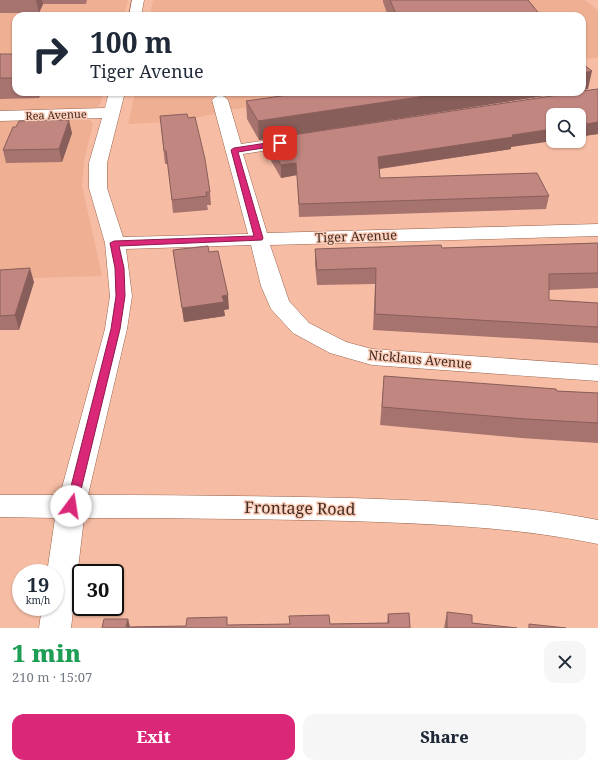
<!DOCTYPE html>
<html lang="en">
<head>
<meta charset="utf-8">
<style>
  body { margin:0; font-family:"Noto Serif",serif; background:#f6f6f7; color:#1f2937; height:100vh; display:flex; flex-direction:column; font-size:15px; white-space:nowrap }
  * { box-sizing:border-box; margin:0 }
  p { font-size:13px; color:#747a83 }
  .icon { flex:none; width:22px; height:22px; fill:none; stroke:currentColor; stroke-width:2; stroke-linecap:round; stroke-linejoin:round }
  .map { position:relative; height:628px; overflow:hidden }
  .drawer { display:flex; flex-direction:column; background:#fff; flex:1 }
  .drawer>* { flex:none }
  .guide { position:absolute; left:12px; top:12px; width:574px; height:84px; border-radius:12px; box-shadow:0 1px 3px #0004; background:#fff; color:#1f2937; overflow:hidden }
  .tools { position:absolute; left:546px; top:108px; display:grid; gap:8px }
  .tools a { display:grid; place-items:center; width:40px; height:40px; border-radius:8px; background:#fff; box-shadow:0 1px 3px #0004; font-size:20px }
  .speed { position:absolute; left:12px; top:564px; display:flex; gap:8px; font-size:20px; font-weight:700; text-align:center }
  .speed>* { display:grid; place-content:center; width:52px; height:52px; border-radius:50%; background:#fff; box-shadow:0 1px 3px #0004; line-height:1 }
  .speed small { font-size:10px; font-weight:400 }
  .speed .limit { border:2px solid #111; border-radius:6px; background:#fff; color:#111 }
  .pin { position:absolute; display:grid; place-items:center; width:34px; height:34px; color:#fff; margin:-17px; border-radius:8px; box-shadow:0 2px 6px #0006 }
  .me { position:absolute; width:44px; margin:-22px; rotate:14deg; stroke-linejoin:round; filter:drop-shadow(0 0 3px #0008) }
  .turn { display:flex; align-items:center; gap:14px; height:84px; padding:0 12px; font-size:18px }
  .turn .icon { width:52px; height:52px; stroke-width:2.5 }
  .turn b { display:block; font-size:28px; line-height:34px }
  .round { display:grid; place-items:center; flex:none; width:42px; height:42px; border-radius:12px; background:#f6f6f7 }
  .head { display:flex; align-items:center; justify-content:space-between; height:68px; padding:0 12px }
  h1 { font-size:24px; font-weight:800; line-height:30px; color:#1e9e55 }
  .action { display:flex; gap:8px; margin-top:auto; padding:8px 12px }
  .action a { flex:1; height:46px; border-radius:12px; background:#db2777; color:#fff; font-size:16px; font-weight:800; line-height:46px; text-align:center }
  .action a+a { background:#f6f6f7; color:#1f2937 }
  .map>svg:first-child { display:block }
  .built { fill:#efaf93 }
  .lines { fill:none; stroke-linecap:round; stroke-linejoin:round }
  .street-casing { stroke:#98644e; stroke-width:1 }
  .street { fill:#fff; fill-rule:evenodd }
  .wall { fill:#a7736f }
  .shaded-wall { fill:#885e5a }
  .building { fill:#c28681; stroke:#885e5a }
  .route { fill:#db2777; stroke:#8e194d }
  .labels { text-anchor:middle; stroke-width:3; stroke-linejoin:round; paint-order:stroke }
  .far-street-label { font-size:11px; fill:#432c23; stroke:#fccdb9 }
  .street-label { font-size:13px; fill:#432c23; stroke:#fccdb9 }
  .near-street-label { font-size:16px; fill:#432c23; stroke:#fccdb9 }
</style>
</head>
<body>
<div class="map">
<svg width="598" height="628" viewBox="0 0 598 628">
  <rect width="100%" height="100%" fill="#f7bda4"/>
  <g class="built">
    <polygon points="0,0 128,0 124,16 16,16 16,92 103,92 101,103 97,107 89,108 0,111"/>
    <polygon points="153,0 585,0 598,10 598,58 582,59 582,16 150,16"/>
    <polygon points="135,92 395,92 318,99 228,110 184,121 128,124"/>
    <polygon points="83,119 90,120 93,124 84,162 82,185 102,276 0,279 0,121"/>
  </g>
  <g class="lines">
    <defs>
      <g id="street">
        <polygon points="132,0 144,0 141,16 129,16"/>
        <path d="M 109,92 L 125,92 L 107,163 L 107,188 L 123,237 L 248,234 L 212,100 L 215,97 L 220,95 L 225,97 L 228,100 L 241,144 L 296,136 L 302,137 L 304,141 L 302,145 L 296,146 L 243,154 L 267,233 L 598,224 L 598,236 L 270,245 L 289,301 L 309,323 L 346,342 L 372,349 L 598,365 L 598,381 L 372,365 L 330,353 L 293,333 L 271,309 L 261,286 L 251,245 L 126,249 L 132,296 L 127,329 L 88,495 C 176,495 263,496 351,498 C 434,501 516,504 598,520 L 598,544 C 516,527 434,524 351,521 C 262,519 173,518 84,518 L 71,628 L 39,628 L 42,607 L 55,607 L 55,573 L 47,573 L 55,518 L 0,517 L 0,495 L 60,495 L 105,329 L 110,296 L 105,243 L 89,188 L 89,163 L 102,118 L 0,121 L 0,111 L 105,108 Z"/>
      </g>
    </defs>
    <use href="#street" class="street-casing"/>
    <use href="#street" class="street"/>
  </g>
  <g class="wall">
    <polygon points="0,0 87,0 86,4 43,4 39,13 0,13"/>
    <polygon points="383,0 528,0 541,16 388,16 383,2"/>
    <polygon points="0,54 16,54 16,92 47,92 46,94 40,94 39,98 0,99"/>
    <polygon points="598,89 598,134 584,136 579,128 579,115 511,147 511,149 380,169 380,178 549,196 546,209 299,217 297,175 281,178 266,152 266,139"/>
    <polygon points="309,92 569,92 259,140 247,119 246,101"/>
    <polygon points="160,116 188,118 210,192 211,205 207,205 208,210 173,213 168,164 165,164"/>
    <polygon points="72,133 62,162 6,163 3,150"/>
    <polygon points="598,243 598,288 549,290 549,300 598,303 598,343 373,330 375,284 317,285 315,264 315,249 442,248"/>
    <polygon points="173,250 209,252 229,309 224,310 225,316 184,322"/>
    <polygon points="0,270 34,282 19,330 0,330"/>
    <polygon points="384,376 557,391 598,393 598,443 521,438 380,425"/>
    <polygon points="447,612 472,623 517,628 444,628"/>
    <polygon points="388,614 410,628 102,628 128,619 130,627 387,623"/>
  </g>
  <g class="shaded-wall">
    <polygon points="36,0 42,0 43,4 39,13"/>
    <polygon points="583,64 585,64 583,72 592,71 588,89 582,90 582,68"/>
    <polygon points="37,92 40,92 40,94 39,98"/>
    <polygon points="452,92 569,92 259,140 258,121"/>
    <polygon points="581,115 579,125 579,116"/>
    <polygon points="69,120 72,133 62,162 59,149"/>
    <polygon points="598,122 598,134 584,136 587,124"/>
    <polygon points="553,129 553,141 511,147 511,149 377,169 378,157"/>
    <polygon points="296,163 297,175 281,178 281,165"/>
    <polygon points="30,268 34,282 19,330 15,315"/>
    <polygon points="228,295 229,309 224,310 225,316 184,322 182,308 222,296"/>
    <polygon points="128,619 130,628 126,627"/>
  </g>
  <g class="building">
    <polygon points="390,0 528,0 541,16 397,16"/>
    <rect x="0" y="54" width="16" height="24"/>
    <polygon points="582,61 585,64 583,64 592,71 582,73"/>
    <polygon points="598,89 598,122 587,124 581,115 579,116 579,115 553,115 553,129 512,135 513,137 378,157 380,178 537,173 549,196 299,204 296,163 281,165 266,139 578,92 582,92 582,91"/>
    <polygon points="309,92 452,92 258,121 246,101"/>
    <polygon points="187,114 188,118 195,117 205,159 210,192 206,192 207,196 172,200 166,151 164,151 160,116"/>
    <polygon points="69,120 59,149 3,150 13,127 16,127 19,121"/>
    <polygon points="598,243 598,273 549,274 549,300 598,303 598,327 375,314 376,268 317,270 315,249 441,245 442,248"/>
    <polygon points="208,246 209,252 218,251 228,295 222,296 224,302 182,308 173,250"/>
    <polygon points="30,268 15,315 0,316 0,270"/>
    <polygon points="384,376 556,389 557,391 598,393 598,423 526,419 382,407"/>
    <polygon points="447,612 472,615 472,623 517,628 447,628"/>
    <polygon points="409,613 410,628 102,628 104,619 128,619 126,627 186,626 187,618 227,617 227,625 290,624 289,616 329,615 330,624 389,623 388,614"/>
    <polygon points="529,624 566,628 529,628"/>
  </g>
  <polygon class="route" points="280,141 282,142 282,145 238,152 263,238 262,240 119,246 124,268 125,296 120,329 77,506 76,509 71,511 67,509 66,506 111,329 116,296 115,268 110,243 114,241 254,236 231,150 234,148"/>
  <g class="labels">
    <g class="far-street-label">
      <text transform="translate(56 115) rotate(-2)" y="4">Rea Avenue</text>
    </g>
    <g class="street-label">
      <text transform="translate(356 236) rotate(-2)" y="5">Tiger Avenue</text>
      <text transform="translate(420 359) rotate(5)" y="5">Nicklaus Avenue</text>
    </g>
    <g class="near-street-label">
      <text transform="translate(300 508) rotate(1)" y="6">Frontage Road</text>
    </g>
  </g>
</svg>
<div class="tools">
<a><svg class="icon" aria-label="search" viewBox="0 0 24 24"><circle cx="10" cy="10" r="6"/><path d="M15 15l6 6"/></svg></a>
</div>
<div class="speed"><div>19<small>km/h</small></div><div class="limit">30</div></div>
<div class="pin" style="left:280px;top:143px;background:#d93025"><svg class="icon" aria-label="arrive" viewBox="0 0 24 24"><path d="M6 21V4h12l-3 4 3 4H6"/></svg></div>
<svg class="me" style="left:71px;top:506px" viewBox="-20 -20 40 40"><circle r="19" fill="#fff"/><path d="M0-13L10 11 0 6-10 11z" fill="#db2777"/></svg>
<div class="guide">
<div class="turn"><svg class="icon" aria-label="right" viewBox="0 0 24 24"><path d="M7 20v-9h11M14 6l5 5-5 5"/></svg><div><b>100 m</b>Tiger Avenue</div></div>
</div>
</div>
<section class="drawer">
<div class="head"><div><h1>1 min</h1><p>210 m · 15:07</p></div><a class="round"><svg class="icon" aria-label="close" viewBox="0 0 24 24"><path d="M6 6l12 12M18 6L6 18"/></svg></a></div>
<div class="action"><a>Exit</a><a>Share</a></div>
</section>
</body>
</html>
